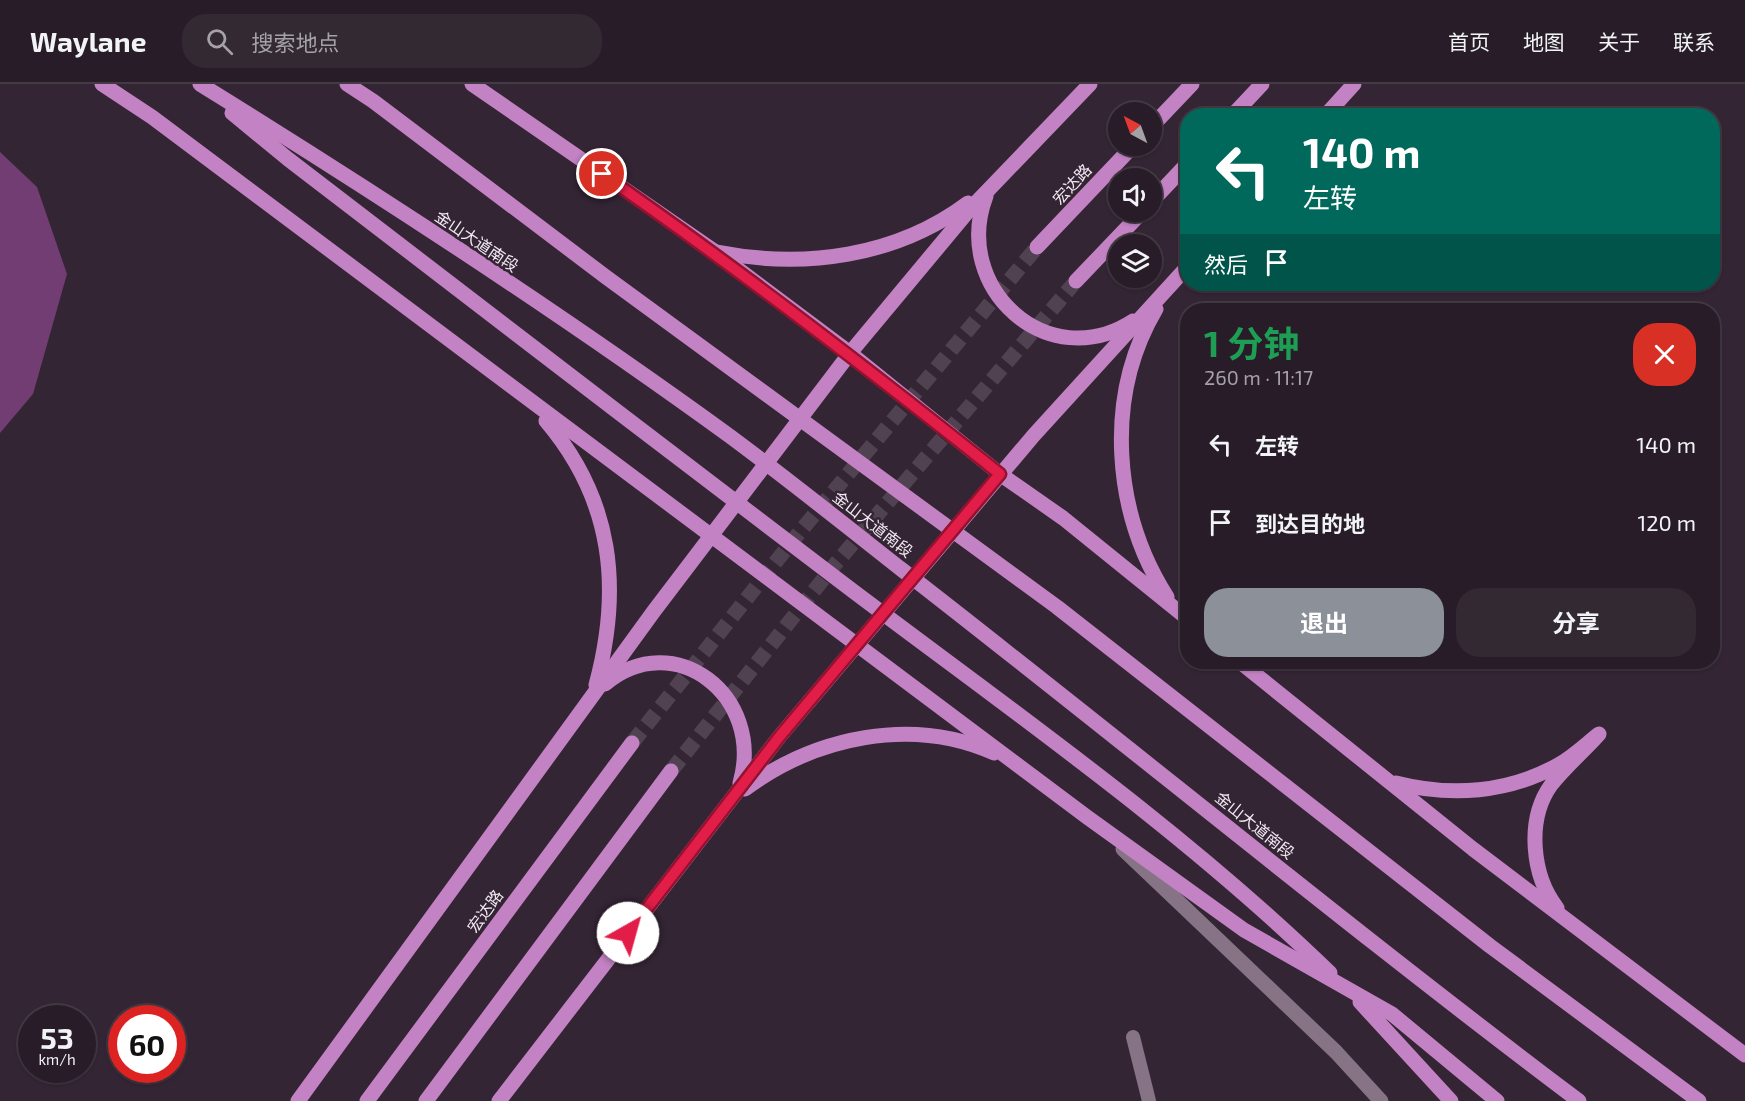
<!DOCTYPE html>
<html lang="zh">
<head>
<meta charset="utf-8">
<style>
  body { margin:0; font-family:"Exo 2","Noto Sans SC",sans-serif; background:#332933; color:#f1f3f6; height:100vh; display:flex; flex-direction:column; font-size:22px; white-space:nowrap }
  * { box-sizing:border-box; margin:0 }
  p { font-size:20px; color:#a4a1a7 }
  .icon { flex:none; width:33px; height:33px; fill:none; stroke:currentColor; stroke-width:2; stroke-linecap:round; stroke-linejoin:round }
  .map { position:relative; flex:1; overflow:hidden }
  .drawer { position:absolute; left:1180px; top:219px; width:540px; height:366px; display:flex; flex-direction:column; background:#271c27; border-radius:24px; box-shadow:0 2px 4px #0004,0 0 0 2px #433a44 }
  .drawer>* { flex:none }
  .guide { position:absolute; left:1180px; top:24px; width:540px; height:183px; border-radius:24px; box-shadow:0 2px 4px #0004,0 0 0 2px #433a44; background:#00695c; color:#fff; overflow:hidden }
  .needle { width:39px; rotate:319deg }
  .buttons { position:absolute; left:1108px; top:18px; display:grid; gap:12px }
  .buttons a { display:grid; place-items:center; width:54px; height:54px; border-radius:50%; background:#271c27; box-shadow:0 2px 4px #0004,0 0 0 2px #433a44; font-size:30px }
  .speed { position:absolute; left:18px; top:921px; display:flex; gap:12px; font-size:30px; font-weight:700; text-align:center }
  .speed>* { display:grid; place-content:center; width:78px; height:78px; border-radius:50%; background:#271c27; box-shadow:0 2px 4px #0004,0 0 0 2px #433a44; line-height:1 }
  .speed small { font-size:15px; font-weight:400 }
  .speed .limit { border:9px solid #d22; background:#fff; color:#111 }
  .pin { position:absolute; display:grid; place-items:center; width:51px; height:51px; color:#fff; margin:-26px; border:3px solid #fff; border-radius:50%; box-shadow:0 2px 6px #0007 }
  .me { position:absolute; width:66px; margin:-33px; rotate:38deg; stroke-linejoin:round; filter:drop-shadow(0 0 4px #0008) }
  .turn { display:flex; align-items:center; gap:21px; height:126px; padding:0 24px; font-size:27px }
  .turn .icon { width:78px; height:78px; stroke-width:2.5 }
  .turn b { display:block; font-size:42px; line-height:51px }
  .then { display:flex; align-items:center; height:57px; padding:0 24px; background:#0003; gap:12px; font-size:22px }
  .round { display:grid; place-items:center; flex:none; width:63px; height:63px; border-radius:24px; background:#332933 }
  .headline { display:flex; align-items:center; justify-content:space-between; height:102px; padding:0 24px }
  h1 { font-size:36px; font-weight:700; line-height:45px; color:#1e9e55 }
  .cta { display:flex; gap:12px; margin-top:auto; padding:12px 24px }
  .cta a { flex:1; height:69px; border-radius:24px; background:#8c9099; color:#fff; font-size:24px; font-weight:700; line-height:69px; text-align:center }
  .cta a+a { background:#332933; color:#f1f3f6 }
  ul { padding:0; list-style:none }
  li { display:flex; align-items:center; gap:18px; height:78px; padding:0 24px }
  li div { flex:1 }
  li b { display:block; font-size:22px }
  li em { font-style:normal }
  header { display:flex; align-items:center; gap:36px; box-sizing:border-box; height:84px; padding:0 30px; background:#271c27; border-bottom:2px solid #433a44 }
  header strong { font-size:28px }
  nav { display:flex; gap:33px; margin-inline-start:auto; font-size:21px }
  .search { width:420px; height:54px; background:#332933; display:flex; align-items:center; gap:15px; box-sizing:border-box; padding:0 21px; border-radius:24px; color:#a4a1a7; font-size:22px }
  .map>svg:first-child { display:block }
  .green { fill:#713d73 }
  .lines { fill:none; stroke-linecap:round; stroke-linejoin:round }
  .primary-tunnel { stroke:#514251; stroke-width:15; stroke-dasharray:15 8; stroke-linecap:butt }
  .service { stroke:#867486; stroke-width:14 }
  .tertiary { stroke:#867486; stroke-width:15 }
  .primary { stroke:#c382c4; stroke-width:15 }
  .route-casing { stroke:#92132f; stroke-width:15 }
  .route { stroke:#e11d48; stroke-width:10 }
  .labels { text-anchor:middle; stroke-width:5; stroke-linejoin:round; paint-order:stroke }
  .street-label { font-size:16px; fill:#f3e9f3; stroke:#342534 }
</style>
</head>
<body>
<header>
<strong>Waylane</strong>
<div class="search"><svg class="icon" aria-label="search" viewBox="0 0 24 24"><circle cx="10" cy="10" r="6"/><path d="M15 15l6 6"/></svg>搜索地点</div>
<nav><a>首页</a><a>地图</a><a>关于</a><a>联系</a></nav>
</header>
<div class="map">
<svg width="1745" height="1017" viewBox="0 0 1745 1017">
  <rect width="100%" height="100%" fill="#342534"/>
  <polygon class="green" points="0,68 37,103 67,190 33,310 0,349"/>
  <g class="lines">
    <g class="primary-tunnel">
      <polyline points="632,659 794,455 1037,163"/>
      <polyline points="671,687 832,484 1076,197"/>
    </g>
    <polyline class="service" points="1133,953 1149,1017"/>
    <polyline class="tertiary" points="1123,765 1336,968 1381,1017"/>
    <g class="primary">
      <polyline points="102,0 152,33 1087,733 1244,846 1392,930 1497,1017"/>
      <path d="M 200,0 C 381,112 559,228 731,353 C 789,396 845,441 901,485 C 1128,661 1349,844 1579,1017"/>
      <polyline points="347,0 373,17 606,193 1057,523 1490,862 1699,1017"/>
      <polyline points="472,0 714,167 850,269 1000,390 1063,434 1188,535"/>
      <path d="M 232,29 L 288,75 C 476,219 664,364 853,507 C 1015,629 1184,747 1330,889"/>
      <polyline points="1232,32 1262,0"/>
      <polyline points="1325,32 1354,0"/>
      <polyline points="1152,42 1192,0"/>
      <path d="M 986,112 C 951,204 1048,292 1133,237"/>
      <polyline points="1152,117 1188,79"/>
      <polyline points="1037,163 1133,62"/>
      <path d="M 717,168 C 804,185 896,173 968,119"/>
      <polyline points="1076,197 1142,128"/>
      <path d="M 1156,225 C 1104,313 1113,428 1167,513"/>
      <path d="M 546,337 C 613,416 622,504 596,601"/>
      <polyline points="1240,578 1473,765 1745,971"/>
      <path d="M 605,600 C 674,542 765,612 740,699"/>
      <path d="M 1396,699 C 1451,713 1508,709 1558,681 C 1573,673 1586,660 1599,650 C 1584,667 1565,683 1551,701 C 1526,736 1532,792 1557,824"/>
      <path d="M 745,705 C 815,653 912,632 994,669"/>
      <polyline points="1360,918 1451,1017"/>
      <polyline points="298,1017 654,527 850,269 970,125 1090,0"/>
      <polyline points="367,1017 632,659"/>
      <polyline points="426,1017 671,687"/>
      <polyline points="499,1017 780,652 1034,351 1188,182"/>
    </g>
  </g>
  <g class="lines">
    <defs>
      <path id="route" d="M 602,90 C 739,185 870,286 1000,390 L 780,652 L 628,849"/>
    </defs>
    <use href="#route" class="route-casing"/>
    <use href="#route" class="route"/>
  </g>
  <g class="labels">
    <g class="street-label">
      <text transform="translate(1072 100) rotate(-47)" y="6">宏达路</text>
      <text transform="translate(477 157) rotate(34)" y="6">金山大道南段</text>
      <text transform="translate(873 440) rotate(38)" y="6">金山大道南段</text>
      <text transform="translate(1255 741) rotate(39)" y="6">金山大道南段</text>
      <text transform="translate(485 827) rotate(-54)" y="6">宏达路</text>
    </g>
  </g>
</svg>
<div class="buttons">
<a><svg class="needle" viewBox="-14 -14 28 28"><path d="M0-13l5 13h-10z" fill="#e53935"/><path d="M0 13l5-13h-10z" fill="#a4a1a7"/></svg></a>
<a><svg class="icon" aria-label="sound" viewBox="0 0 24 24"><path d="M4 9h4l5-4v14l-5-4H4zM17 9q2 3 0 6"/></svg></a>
<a><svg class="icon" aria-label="layers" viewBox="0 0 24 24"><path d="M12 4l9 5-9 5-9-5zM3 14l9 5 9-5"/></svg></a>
</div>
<div class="speed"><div>53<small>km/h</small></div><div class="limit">60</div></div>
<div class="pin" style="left:602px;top:90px;background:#d93025"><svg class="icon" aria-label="arrive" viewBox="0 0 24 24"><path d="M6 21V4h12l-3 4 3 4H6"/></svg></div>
<svg class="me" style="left:628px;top:849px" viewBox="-20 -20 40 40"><circle r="19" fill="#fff"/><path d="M0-13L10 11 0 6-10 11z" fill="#e11d48"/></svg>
<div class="guide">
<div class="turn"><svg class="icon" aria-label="left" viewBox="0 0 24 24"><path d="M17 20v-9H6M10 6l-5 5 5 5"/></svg><div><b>140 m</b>左转</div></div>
<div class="then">然后<svg class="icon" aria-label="arrive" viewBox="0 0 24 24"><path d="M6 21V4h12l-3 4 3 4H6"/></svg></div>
</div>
<section class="drawer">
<div class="headline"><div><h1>1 分钟</h1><p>260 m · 11:17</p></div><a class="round" style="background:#d93025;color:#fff"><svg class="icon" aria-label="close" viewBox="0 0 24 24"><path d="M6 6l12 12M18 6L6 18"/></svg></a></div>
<ul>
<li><svg class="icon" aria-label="left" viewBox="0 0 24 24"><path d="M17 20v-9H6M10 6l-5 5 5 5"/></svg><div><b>左转</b></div><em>140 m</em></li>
<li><svg class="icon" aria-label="arrive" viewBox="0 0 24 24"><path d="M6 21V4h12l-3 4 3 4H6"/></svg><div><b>到达目的地</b></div><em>120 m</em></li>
</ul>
<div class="cta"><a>退出</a><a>分享</a></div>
</section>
</div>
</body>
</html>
